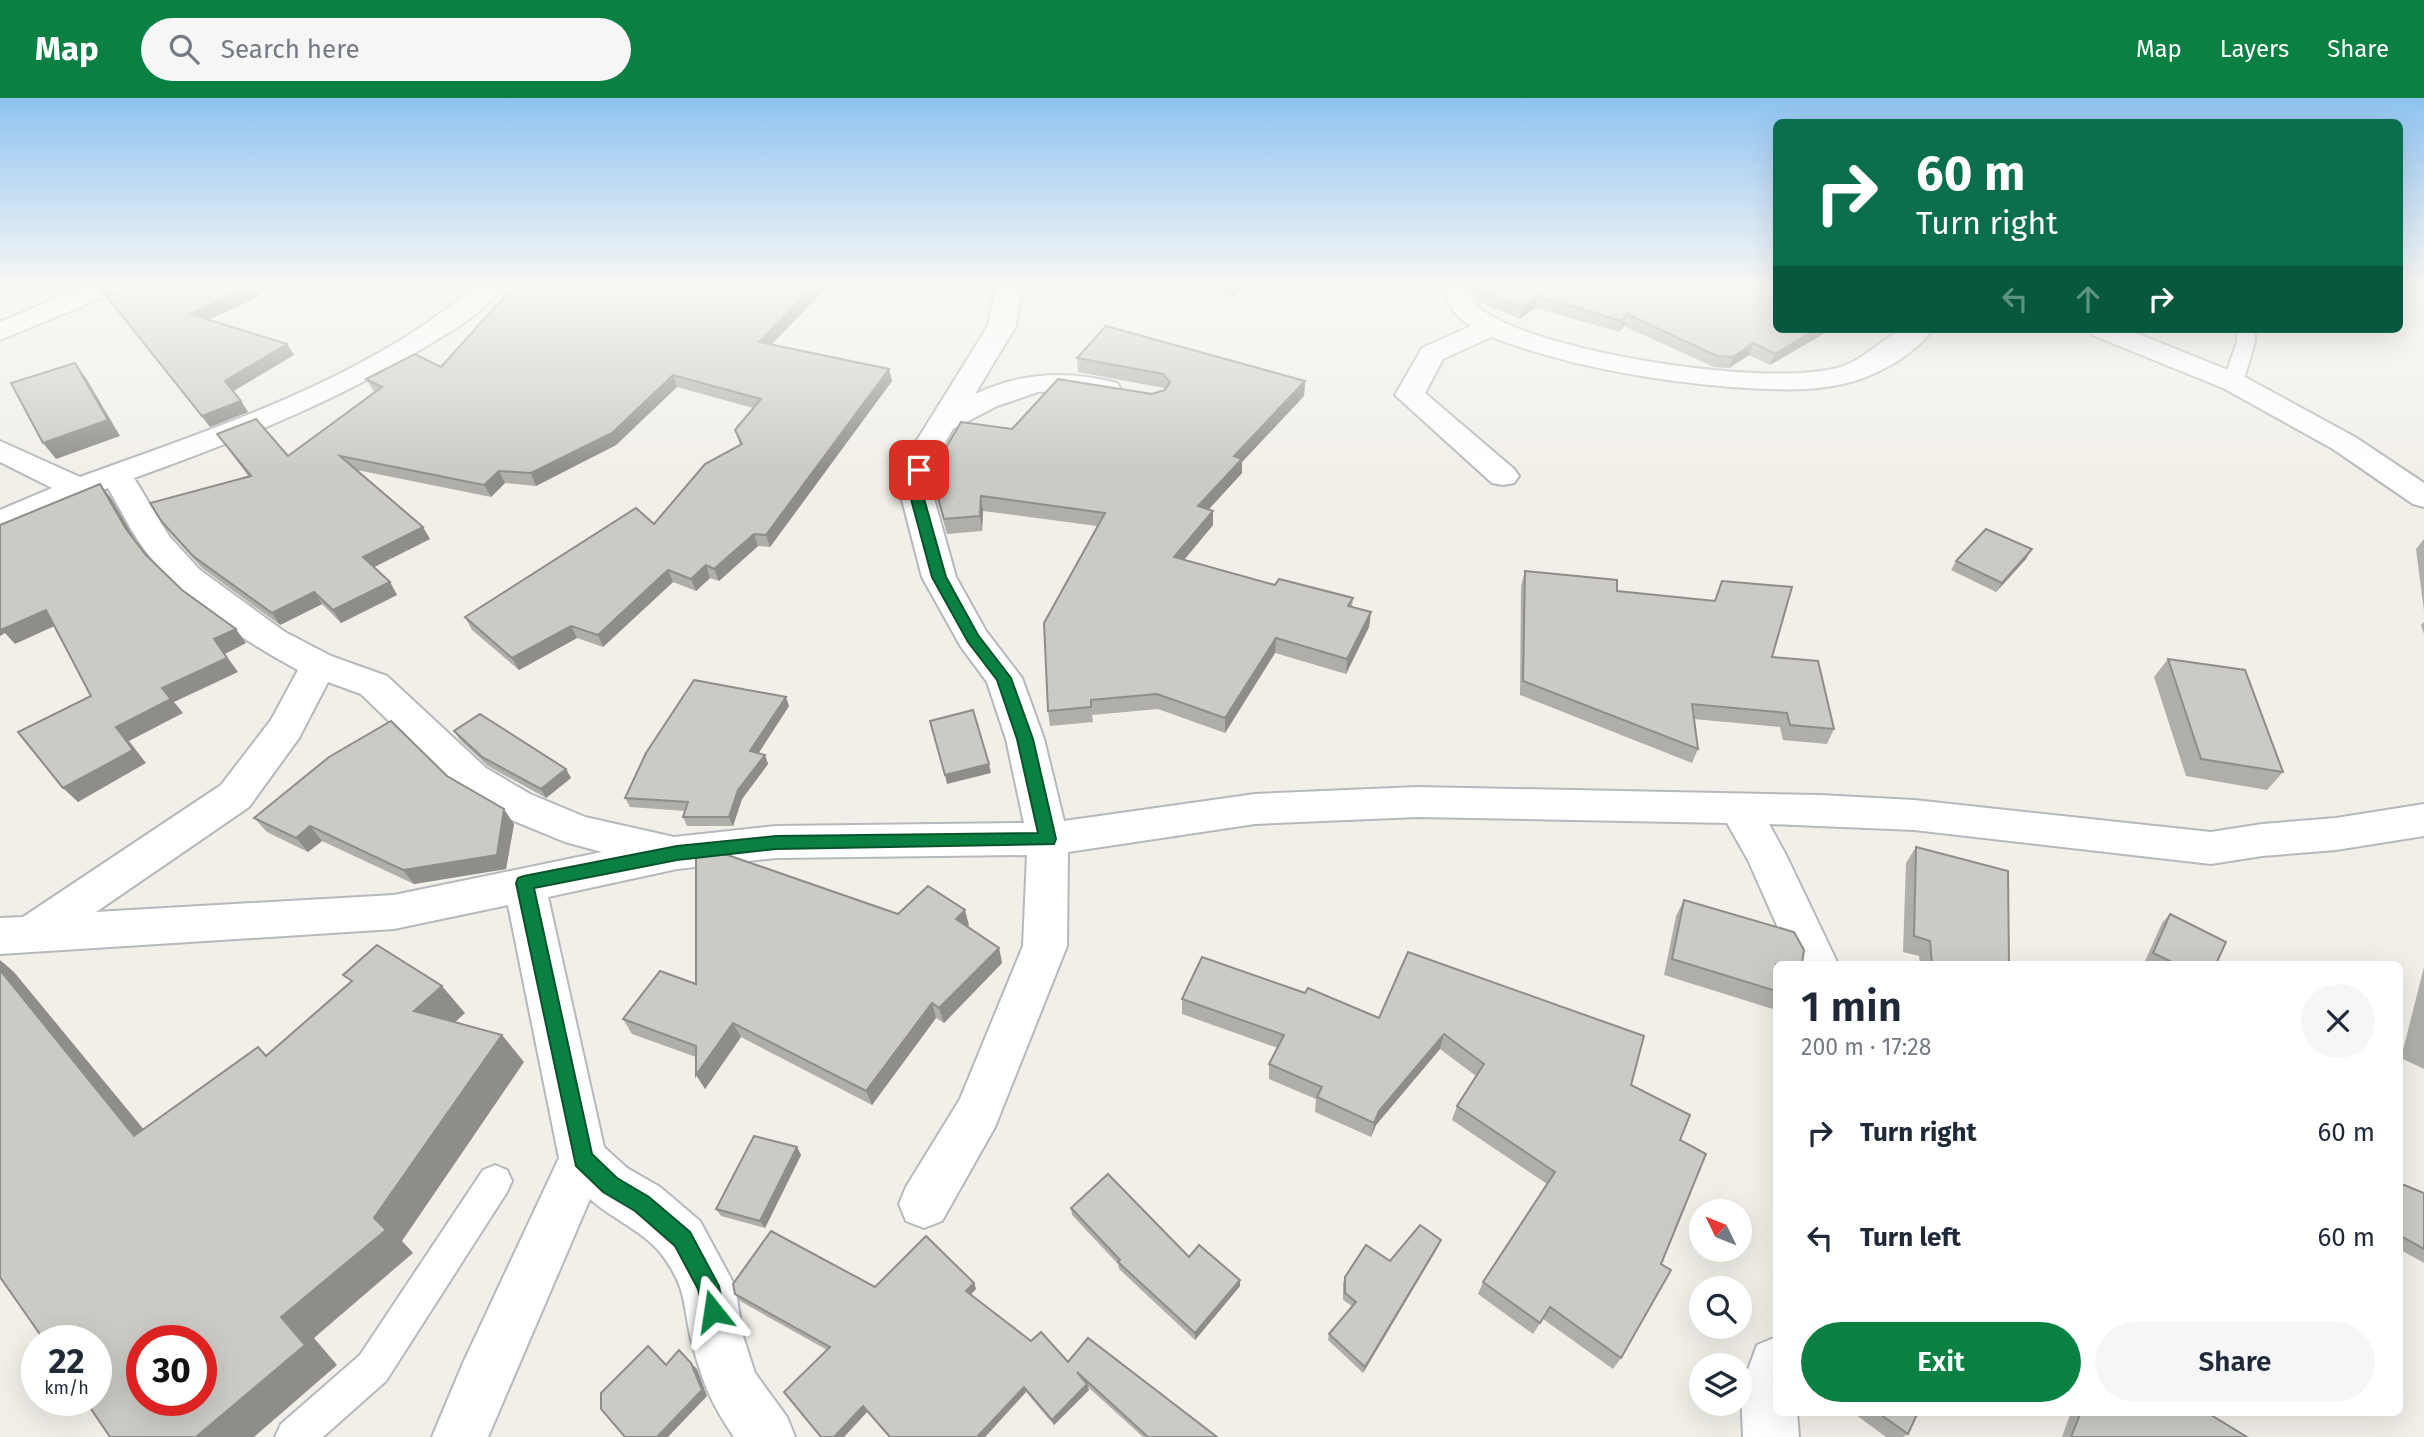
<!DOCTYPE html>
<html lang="en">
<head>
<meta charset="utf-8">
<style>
  body { margin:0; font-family:"Fira Sans",sans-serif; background:#f6f6f7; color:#1f2937; height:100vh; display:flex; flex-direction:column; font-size:26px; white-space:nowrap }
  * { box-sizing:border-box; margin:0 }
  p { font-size:23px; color:#747a83 }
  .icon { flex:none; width:38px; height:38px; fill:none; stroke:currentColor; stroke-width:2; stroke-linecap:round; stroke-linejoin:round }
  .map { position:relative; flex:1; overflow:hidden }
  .side { position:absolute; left:1773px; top:863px; width:630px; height:455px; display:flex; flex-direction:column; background:#fff; border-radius:10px; box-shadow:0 7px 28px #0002 }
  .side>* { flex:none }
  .banner { position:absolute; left:1773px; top:21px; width:630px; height:214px; border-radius:10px; box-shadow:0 7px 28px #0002; background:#0b6e4f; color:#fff; overflow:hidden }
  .needle { width:46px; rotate:313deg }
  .controls { position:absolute; left:1689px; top:1101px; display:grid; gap:14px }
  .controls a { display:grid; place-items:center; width:63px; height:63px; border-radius:50%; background:#fff; box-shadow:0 7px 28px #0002; font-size:35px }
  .speed { position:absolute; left:21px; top:1227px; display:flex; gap:14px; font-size:35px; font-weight:700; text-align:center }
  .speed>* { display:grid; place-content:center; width:91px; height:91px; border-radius:50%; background:#fff; box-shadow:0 7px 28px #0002; line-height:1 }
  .speed small { font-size:18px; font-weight:400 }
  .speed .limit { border:10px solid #d22; background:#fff; color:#111 }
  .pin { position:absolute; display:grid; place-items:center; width:60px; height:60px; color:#fff; margin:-30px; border-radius:14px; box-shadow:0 4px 10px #0006 }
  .me { position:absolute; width:77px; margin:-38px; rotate:345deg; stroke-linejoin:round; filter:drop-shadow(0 0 5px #0008) }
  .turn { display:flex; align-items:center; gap:24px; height:147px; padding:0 28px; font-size:32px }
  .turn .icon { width:91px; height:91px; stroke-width:2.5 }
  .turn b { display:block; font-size:49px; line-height:60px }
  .lanes { display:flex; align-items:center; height:66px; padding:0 28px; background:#0003; justify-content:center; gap:35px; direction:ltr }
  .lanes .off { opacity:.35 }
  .round { display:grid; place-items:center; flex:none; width:74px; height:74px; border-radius:37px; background:#f6f6f7 }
  .overview { display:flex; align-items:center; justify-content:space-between; height:119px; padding:0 28px }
  h1 { font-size:42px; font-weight:600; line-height:52px }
  .button { display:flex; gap:14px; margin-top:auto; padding:14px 28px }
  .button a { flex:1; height:80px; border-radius:42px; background:#0b8043; color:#fff; font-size:28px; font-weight:600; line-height:80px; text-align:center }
  .button a+a { background:#f6f6f7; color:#1f2937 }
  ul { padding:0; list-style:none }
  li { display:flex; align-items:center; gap:21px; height:105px; padding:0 28px }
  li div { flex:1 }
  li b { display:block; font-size:26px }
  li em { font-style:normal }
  header { display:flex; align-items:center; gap:42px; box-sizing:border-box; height:98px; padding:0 35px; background:#0b8043; color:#fff }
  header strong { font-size:33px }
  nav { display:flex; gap:38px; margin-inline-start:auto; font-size:24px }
  .search { width:490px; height:63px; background:#f6f6f7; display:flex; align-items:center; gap:18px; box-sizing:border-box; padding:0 24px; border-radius:38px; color:#747a83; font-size:26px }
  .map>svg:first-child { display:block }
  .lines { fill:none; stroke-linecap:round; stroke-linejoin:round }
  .service-casing { stroke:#b5b8bc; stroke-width:4 }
  .minor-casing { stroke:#b5b8bc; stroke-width:4 }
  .service { fill:#fff; fill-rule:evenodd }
  .minor { fill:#fff; fill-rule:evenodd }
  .wall { fill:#afaea9 }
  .shaded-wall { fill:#8f8d8a }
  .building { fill:#cccac5; stroke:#8f8d8a; stroke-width:2; fill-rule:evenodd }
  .route { fill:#0b8043; stroke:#07532c; stroke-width:2 }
</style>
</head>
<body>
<header>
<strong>Map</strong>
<div class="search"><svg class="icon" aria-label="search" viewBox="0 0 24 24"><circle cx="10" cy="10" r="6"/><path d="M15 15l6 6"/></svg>Search here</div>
<nav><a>Map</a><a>Layers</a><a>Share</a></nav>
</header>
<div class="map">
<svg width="2424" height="1339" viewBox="0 0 2424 1339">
  <rect width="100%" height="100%" fill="#f1efe8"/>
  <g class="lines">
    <defs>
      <g id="service">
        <polygon points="2237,231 2255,231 2255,244 2243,284 2233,290 2223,284 2237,244"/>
        <polygon points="495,1067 507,1072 512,1083 507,1094 386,1283 323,1339 275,1339 281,1326 360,1257 483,1072"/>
      </g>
      <g id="minor">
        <polygon points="87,187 123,187 119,193 0,242 0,224"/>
        <path d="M 475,187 L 504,187 C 485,215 453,232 425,249 C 331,306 236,343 134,380 L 169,438 L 200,472 L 285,534 L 331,558 L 387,578 L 486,670 L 530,696 L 585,719 L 674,739 L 776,728 L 1024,725 L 1006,641 L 987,584 L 961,549 L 922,479 L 899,390 L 909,355 L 988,228 L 996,187 L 1022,187 L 1016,228 L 975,296 C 1022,274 1067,272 1117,285 L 1121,291 L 1117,297 L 1107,300 L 1058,293 L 1038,294 L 997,308 L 953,331 L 939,355 L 931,390 L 956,479 L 986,533 L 1022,580 L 1044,641 L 1064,723 L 1255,696 L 1418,689 L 1819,697 L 1914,702 L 2211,734 L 2262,726 L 2336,720 L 2424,706 L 2424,738 L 2336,752 L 2262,758 L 2211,766 L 1914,732 L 1769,726 L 1786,757 L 1838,866 L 1794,866 L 1748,762 L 1727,725 L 1418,719 L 1255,726 L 1068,754 L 1067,848 L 995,1029 L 942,1123 L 924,1130 L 906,1123 L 899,1106 L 906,1089 L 960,1001 L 1023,848 L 1027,757 L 776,760 L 677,771 L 548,799 L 604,1049 L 627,1070 L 660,1089 L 700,1123 L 735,1188 L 743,1238 L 755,1275 L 787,1319 L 795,1339 L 734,1339 C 710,1304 702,1283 691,1241 C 683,1208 687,1192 665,1161 C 647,1134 613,1122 590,1101 L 488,1339 L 432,1339 L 463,1265 L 559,1060 L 508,807 L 394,831 L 0,856 L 0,820 L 23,819 L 221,687 L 271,622 L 298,572 C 242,542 182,502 144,451 C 130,432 120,410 108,390 L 0,434 L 0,412 L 52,390 L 0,364 L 0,343 L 80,379 C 209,332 372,280 475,187 ZM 328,584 L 361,596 L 458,690 L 502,718 L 565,744 L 602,754 L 394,797 L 96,814 L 249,709 L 299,640 Z"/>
        <path d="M 1445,187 L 1472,187 L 1469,191 C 1471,195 1472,202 1475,206 C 1478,211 1487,215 1492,218 C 1555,256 1766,289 1837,270 C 1863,263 1879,243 1901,232 C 1909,228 1924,231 1933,231 C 1913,259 1871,281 1838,287 C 1803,294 1766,291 1731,289 C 1649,282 1568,268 1491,239 L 1443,261 L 1425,295 L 1514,371 L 1519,378 L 1514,385 L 1503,387 L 1492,385 L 1395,297 L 1422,250 L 1471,228 C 1454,218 1449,208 1443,190 Z"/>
        <polygon points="2088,231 2126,231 2243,278 2355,339 2424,385 2424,409 2413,406 2333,351 2223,290 2092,237"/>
        <polygon points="1776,1239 1776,1314 1797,1314 1799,1339 1743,1339 1741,1291 1757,1247"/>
      </g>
    </defs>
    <use href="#service" class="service-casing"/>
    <use href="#minor" class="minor-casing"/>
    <use href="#service" class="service"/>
    <use href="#minor" class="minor"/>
  </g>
  <g class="wall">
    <polygon points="829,187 771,247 889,271 892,283 770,449 758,448 719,483 710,480 696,493 673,484 603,549 577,540 519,572 472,532 465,519 654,426 740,347 735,332 753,310 677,289 616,347 536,388 505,385 491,399 357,372 430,441 374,469 390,484 397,497 341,525 322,506 280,527 202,470 171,436 162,424 249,379 217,336 288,358 375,294 373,292 366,281 441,269"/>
    <polygon points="1207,187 1251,187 1232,199"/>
    <polygon points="1473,187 1776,187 1776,231 1832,231 1770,267 1749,257 1729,270 1714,269 1624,228 1619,234 1535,210 1520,221 1476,203 1472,191"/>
    <polygon points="100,190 122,196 258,195 260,198 208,222 287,246 294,257 233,293 248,314 210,329"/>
    <polygon points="1077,260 1305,283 1304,298 1242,364 1242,375 1209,411 1213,413 1213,427 1184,462 1275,487 1353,500 1352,509 1371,514 1369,529 1346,576 1275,555 1225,635 1158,611 1092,617 1093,624 1050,628 1048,613 1097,428 983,413 982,433 947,436 934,390 931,375 1012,331 1165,292 1164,290 1078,274"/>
    <polygon points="2424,441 2424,513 2416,451"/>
    <polygon points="2026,461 1996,494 1951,472 1956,463"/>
    <polygon points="1525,473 1617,493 1772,559 1834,631 1827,646 1783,642 1780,629 1694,621 1698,651 1692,665 1520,597 1521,488"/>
    <polygon points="2424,524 2424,536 2421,527"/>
    <polygon points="2168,561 2283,674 2267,692 2186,678 2154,579"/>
    <polygon points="789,608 758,656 765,657 768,666 742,701 733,728 687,728 683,719 685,713 630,709 625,700"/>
    <polygon points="454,633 566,671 571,680 546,700 488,668 460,642"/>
    <polygon points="447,678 514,726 506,771 414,786 322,743 308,754 267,734 254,720"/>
    <polygon points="1916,749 2009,866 1920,866 1919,858 1903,854 1906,765"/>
    <polygon points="1684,802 1776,866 1776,912 1664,877 1676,818"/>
    <polygon points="898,816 969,827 967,828 999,850 1002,865 944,925 936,920 872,1007 741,939 705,991 696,959 632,936 623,921 696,886"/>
    <polygon points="2170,816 2216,866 2151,866 2145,863 2162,825"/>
    <polygon points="2424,869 2424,971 2401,960"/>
    <polygon points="1305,895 1379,920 1631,987 1680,1042 1621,1260 1613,1271 1543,1221 1533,1236 1478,1196 1483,1184 1547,1086 1452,1022 1457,1008 1476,978 1440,951 1376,1027 1371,1039 1315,1014 1316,1001 1269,981 1269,966 1278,950 1182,916 1182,901"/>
    <polygon points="797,1049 801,1057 765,1130 721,1118 716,1111"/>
    <polygon points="2399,1085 2424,1095 2424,1165 2399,1151"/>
    <polygon points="1071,1110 1189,1159 1240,1188 1195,1242 1119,1171 1118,1166 1072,1117"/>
    <polygon points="1438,1149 1363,1275 1328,1242 1329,1236 1352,1208 1343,1202 1343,1185 1345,1179 1390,1163"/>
    <polygon points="974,1185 976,1191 971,1197 1031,1243 1068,1264 1217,1339 1143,1339 1088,1289 1089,1292 1054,1327 1026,1294 985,1339 889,1339 867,1314 844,1339 827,1252 740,1203 735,1196"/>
    <polygon points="1852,1314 1918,1314 1908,1336 1903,1339 1886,1339"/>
    <polygon points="2071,1314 2206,1314 2247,1339 2062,1339"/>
  </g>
  <g class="shaded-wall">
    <polygon points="250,187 274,187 258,195 260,198 197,227 190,216"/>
    <polygon points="815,187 829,187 762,256 759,244"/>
    <polygon points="1232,187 1251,187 1232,199"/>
    <polygon points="1537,198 1535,210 1520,221 1522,209"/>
    <polygon points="1627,216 1624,228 1619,234 1622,223"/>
    <polygon points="1817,231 1832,231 1770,267 1775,256"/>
    <polygon points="1753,245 1749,257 1729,270 1733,259"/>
    <polygon points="287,246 294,257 232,294 225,283"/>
    <polygon points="75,265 86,280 120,338 56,361 43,345"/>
    <polygon points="889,271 892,283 770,449 766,437"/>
    <polygon points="673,277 677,289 616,347 536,388 531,375"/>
    <polygon points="1305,283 1304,298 1242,364 1242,375 1198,423 1198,408 1234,358"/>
    <polygon points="241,303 248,314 210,329 202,318"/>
    <polygon points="499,373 505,385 491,399 484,387"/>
    <polygon points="100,386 111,400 137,445 126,431"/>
    <polygon points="981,398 983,413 982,433 980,418"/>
    <polygon points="1213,413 1213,427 1174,474 1174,459"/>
    <polygon points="423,429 430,441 370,471 363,459"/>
    <polygon points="754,436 758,448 719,483 714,471"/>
    <polygon points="2032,451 2026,461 1996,494 2002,485"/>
    <polygon points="706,467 710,480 696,493 691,481"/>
    <polygon points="668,472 673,484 603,549 598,537"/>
    <polygon points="390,484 397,497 341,525 333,512"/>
    <polygon points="314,494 322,506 280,527 272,515"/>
    <polygon points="46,512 59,526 15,546 5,535 0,538 0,527"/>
    <polygon points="1371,514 1369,529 1346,576 1347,561"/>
    <polygon points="571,528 577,540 519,572 512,560"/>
    <polygon points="236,531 246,545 225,556 238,574 174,604 183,615 129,643 146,665 78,704 63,690 116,629 162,590 214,541"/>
    <polygon points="1276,540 1275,555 1225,635 1225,620"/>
    <polygon points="786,599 789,608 754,662 750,653"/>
    <polygon points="765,657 768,666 742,701 733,728 729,719 738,692"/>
    <polygon points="989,666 991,675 947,686 945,677"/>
    <polygon points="566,671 571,680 546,700 541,691"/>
    <polygon points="504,711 514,726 506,771 414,786 403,772"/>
    <polygon points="310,728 322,743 308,754 296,740"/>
    <polygon points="965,812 969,827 959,836 956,821"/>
    <polygon points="999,850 1002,865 944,925 939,910"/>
    <polygon points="0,862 14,874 169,1062 134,1038 0,872"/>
    <polygon points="442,888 465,915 438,940 414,913"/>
    <polygon points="932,905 936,920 872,1007 866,993"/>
    <polygon points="733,925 741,939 705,991 696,977"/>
    <polygon points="1444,936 1440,951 1376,1027 1371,1039 1374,1025 1379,1013"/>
    <polygon points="502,937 524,964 402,1143 413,1155 314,1240 337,1267 254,1339 196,1339 281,1219 374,1120"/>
    <polygon points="797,1049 801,1057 765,1130 760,1123"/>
    <polygon points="1441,1142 1438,1149 1363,1275 1365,1269"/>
    <polygon points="1240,1182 1240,1188 1195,1242 1195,1235"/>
    <polygon points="974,1185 976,1191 968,1199 966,1193"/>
    <polygon points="691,1265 697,1271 707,1298 668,1339 657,1339"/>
    <polygon points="1087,1286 1089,1292 1054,1327 1052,1322"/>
    <polygon points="1024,1289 1026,1294 985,1339 977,1339"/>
    <polygon points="863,1308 867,1314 844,1339 834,1339"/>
  </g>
  <g class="building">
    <polygon points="122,187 253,187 190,216 287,246 225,283 241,303 202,318 100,190 122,196"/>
    <polygon points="515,187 815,187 759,244 889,271 766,437 754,436 714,471 706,467 691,481 668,472 598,537 571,528 512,560 465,519 636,410 654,426 705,366 742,346 735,332 761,301 673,277 612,335 531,375 499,373 484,387 340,358 423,429 363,459 390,484 333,512 314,494 272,515 193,458 162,424 150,405 251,378 217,336 256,321 288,358 382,289 366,281 415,256 441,269"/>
    <polygon points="1476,187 1776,187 1776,231 1817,231 1775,256 1753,245 1733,259 1717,258 1627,216 1622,223 1537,198 1522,209 1478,192"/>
    <polygon points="1106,228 1305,283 1234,358 1242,361 1198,408 1213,413 1174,459 1275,487 1279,481 1353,500 1348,508 1371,514 1347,561 1276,540 1225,620 1157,596 1091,602 1091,609 1048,613 1044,525 1105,415 981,398 980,418 944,421 931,375 961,324 1012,331 1058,281 1152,296 1165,292 1170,284 1163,276 1077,260"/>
    <polygon points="75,265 108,322 43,345 11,285"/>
    <polygon points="100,386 126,431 146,457 182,492 236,531 214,541 227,560 162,590 171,601 116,629 133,652 63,690 18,634 91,598 46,512 1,532 0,530 0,427"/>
    <polygon points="1986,431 2032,451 2002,485 1956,463"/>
    <polygon points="1525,473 1617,482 1617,493 1715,503 1722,483 1792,489 1772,559 1818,563 1834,631 1790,627 1787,615 1692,606 1698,651 1523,583"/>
    <polygon points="2168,561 2245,572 2283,674 2201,661"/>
    <polygon points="694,582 786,599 750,653 765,657 738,692 729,719 683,719 688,704 625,700 646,655"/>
    <polygon points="973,612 989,666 945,677 930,623"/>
    <polygon points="480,616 566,671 541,691 482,659 454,633"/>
    <polygon points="391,623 447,678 504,711 497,757 403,772 310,728 296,740 254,720 329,659"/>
    <polygon points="1916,749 2008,773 2009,866 1932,866 1930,843 1914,838"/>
    <polygon points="716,753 898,816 928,788 965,812 956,821 999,850 939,910 932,905 866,993 733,925 696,977 696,948 623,921 660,873 696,886 696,755"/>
    <polygon points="1684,802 1794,834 1804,852 1802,866 1776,866 1776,893 1672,861"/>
    <polygon points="2170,816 2226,844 2216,866 2176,866 2153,855"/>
    <path d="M 377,847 L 442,888 L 414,913 L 502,937 L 374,1120 L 386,1132 L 281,1219 L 305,1247 L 196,1339 L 110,1339 L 85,1302 L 96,1302 L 96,1242 L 44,1242 L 0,1179 L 0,872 L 134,1038 L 258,949 L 266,958 L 352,883 L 343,877 ZM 142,1242 L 201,1242 L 201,1302 L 142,1302 Z"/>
    <polygon points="1408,854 1644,938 1631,987 1690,1017 1680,1042 1706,1056 1661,1166 1671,1172 1621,1260 1550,1209 1540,1225 1483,1184 1555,1074 1457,1008 1484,966 1444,936 1379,1013 1374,1025 1317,999 1322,989 1269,966 1284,937 1182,901 1202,859 1305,895 1308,890 1379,920"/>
    <polygon points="754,1038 797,1049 760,1123 716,1111"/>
    <polygon points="1108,1076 1189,1159 1199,1147 1240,1182 1195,1235 1118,1164 1120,1162 1071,1110"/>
    <polygon points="2399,1085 2424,1095 2424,1151 2399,1137"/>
    <polygon points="1420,1127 1441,1142 1365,1269 1329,1236 1356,1204 1345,1195 1345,1179 1366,1147 1390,1163"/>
    <polygon points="771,1133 875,1189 926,1138 974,1185 966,1193 1031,1243 1041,1234 1068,1264 1088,1240 1217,1339 1148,1339 1077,1274 1087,1286 1052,1322 1024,1289 977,1339 890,1339 863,1308 834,1339 821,1339 784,1294 830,1249 735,1196 733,1186"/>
    <polygon points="648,1248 666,1267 679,1252 691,1265 702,1292 657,1339 625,1339 601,1311 601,1295"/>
    <polygon points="1877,1314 1918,1314 1908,1336"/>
    <polygon points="2081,1314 2206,1314 2247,1339 2071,1339"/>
  </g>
  <linearGradient id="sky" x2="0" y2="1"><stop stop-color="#8fc3f1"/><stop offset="0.5" stop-color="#f9f8f5"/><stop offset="1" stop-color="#f9f8f5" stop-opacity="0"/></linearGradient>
  <rect width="2424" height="375" fill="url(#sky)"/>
  <polygon class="route" points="919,369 926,372 921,390 946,479 978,537 1011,580 1033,641 1056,741 1054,746 776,751 677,762 534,790 592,1056 617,1080 649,1099 690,1134 719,1188 724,1213 720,1220 713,1224 705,1220 698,1191 675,1148 635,1113 603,1094 576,1068 516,785 518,780 524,778 677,748 776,738 1038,735 1017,641 997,582 968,544 932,479 908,390 913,372"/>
</svg>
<div class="controls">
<a><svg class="needle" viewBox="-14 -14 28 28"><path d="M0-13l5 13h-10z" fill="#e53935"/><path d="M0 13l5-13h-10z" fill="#747a83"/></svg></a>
<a><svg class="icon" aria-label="search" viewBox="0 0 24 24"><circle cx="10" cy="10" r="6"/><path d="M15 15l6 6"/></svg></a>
<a><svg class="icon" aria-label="layers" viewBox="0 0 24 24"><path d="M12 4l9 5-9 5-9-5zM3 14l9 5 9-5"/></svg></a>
</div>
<div class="speed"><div>22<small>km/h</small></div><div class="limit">30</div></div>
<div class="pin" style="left:919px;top:372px;background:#d93025"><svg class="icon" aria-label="arrive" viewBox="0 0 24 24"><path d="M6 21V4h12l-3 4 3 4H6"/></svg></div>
<svg class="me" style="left:713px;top:1213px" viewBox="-20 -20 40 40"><path d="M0-17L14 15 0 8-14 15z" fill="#0b8043" stroke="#fff" stroke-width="4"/></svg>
<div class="banner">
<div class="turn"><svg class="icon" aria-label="right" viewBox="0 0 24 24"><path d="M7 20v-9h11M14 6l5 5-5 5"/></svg><div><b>60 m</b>Turn right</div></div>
<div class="lanes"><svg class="icon off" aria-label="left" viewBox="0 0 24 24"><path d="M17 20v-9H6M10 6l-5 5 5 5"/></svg><svg class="icon off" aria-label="ahead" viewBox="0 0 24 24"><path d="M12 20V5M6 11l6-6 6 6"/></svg><svg class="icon" aria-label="right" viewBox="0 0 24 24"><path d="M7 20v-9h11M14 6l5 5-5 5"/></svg></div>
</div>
<section class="side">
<div class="overview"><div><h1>1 min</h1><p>200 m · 17:28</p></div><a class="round"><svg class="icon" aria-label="close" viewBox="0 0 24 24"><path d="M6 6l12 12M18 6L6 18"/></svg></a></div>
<ul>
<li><svg class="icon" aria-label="right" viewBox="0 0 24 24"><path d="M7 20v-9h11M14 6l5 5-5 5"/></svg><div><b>Turn right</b></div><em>60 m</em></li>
<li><svg class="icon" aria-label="left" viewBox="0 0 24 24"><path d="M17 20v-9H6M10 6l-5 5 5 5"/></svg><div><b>Turn left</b></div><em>60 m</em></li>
</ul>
<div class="button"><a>Exit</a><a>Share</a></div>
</section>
</div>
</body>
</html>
